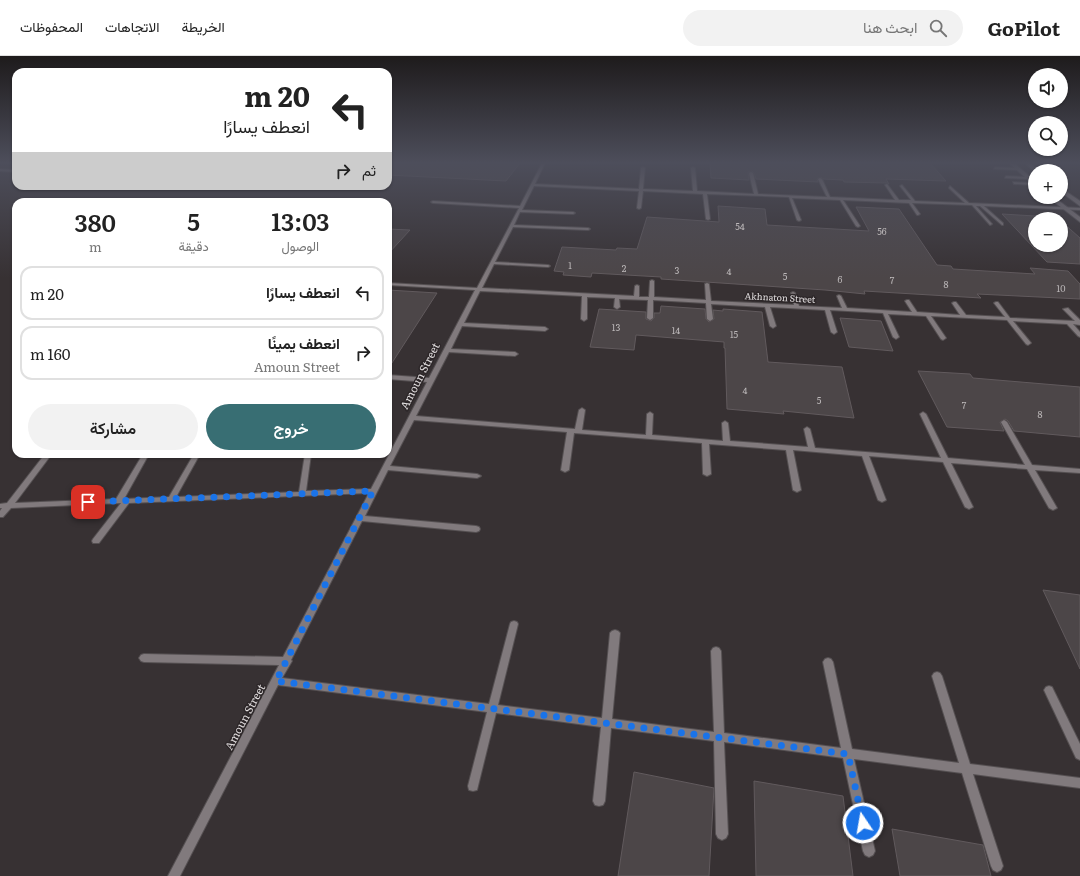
<!DOCTYPE html>
<html lang="ar">
<head>
<meta charset="utf-8">
<style>
  body { margin:0; font-family:Literata,Vazirmatn,serif; background:#f2f2f2; color:#222; direction:rtl; height:100vh; display:flex; flex-direction:column; font-size:15px; white-space:nowrap }
  * { box-sizing:border-box; margin:0 }
  p { font-size:13px; color:#767676 }
  .icon { flex:none; width:22px; height:22px; fill:none; stroke:currentColor; stroke-width:2; stroke-linecap:round; stroke-linejoin:round }
  .map { position:relative; flex:1; overflow:hidden; direction:ltr }
  .details { position:absolute; left:12px; top:142px; width:380px; height:260px; display:flex; flex-direction:column; background:#fff; border-radius:12px; box-shadow:0 1px 3px #0004; direction:rtl }
  .details>* { flex:none }
  .hud { position:absolute; left:12px; top:12px; width:380px; height:122px; border-radius:12px; box-shadow:0 1px 3px #0004; direction:rtl; background:#fff; color:#222; overflow:hidden }
  .buttons { position:absolute; left:1028px; top:12px; display:grid; gap:8px }
  .buttons a { display:grid; place-items:center; width:40px; height:40px; border-radius:50%; background:#fff; box-shadow:0 1px 3px #0004; font-size:20px }
  .pin { position:absolute; display:grid; place-items:center; width:34px; height:34px; color:#fff; margin:-17px; border-radius:8px; box-shadow:0 2px 6px #0006 }
  .me { position:absolute; width:44px; margin:-22px; rotate:348deg; stroke-linejoin:round; filter:drop-shadow(0 0 3px #0008) }
  .turn { display:flex; align-items:center; gap:14px; height:84px; padding:0 16px; font-size:18px }
  .turn .icon { width:52px; height:52px; stroke-width:2.5 }
  .turn b { display:block; font-size:28px; line-height:34px }
  .then { display:flex; align-items:center; height:38px; padding:0 16px; background:#0003; gap:8px; font-size:15px }
  .eta { display:flex; justify-content:space-evenly; align-items:center; height:68px; text-align:center }
  .eta b { font-size:24px; font-weight:600; line-height:28px }
  .cta { display:flex; gap:8px; margin-top:auto; padding:8px 16px }
  .cta a { flex:1; height:46px; border-radius:24px; background:#386e73; color:#fff; font-size:16px; font-weight:600; line-height:46px; text-align:center }
  .cta a+a { background:#f2f2f2; color:#222 }
  ul { padding:0; list-style:none }
  li { display:flex; align-items:center; gap:12px; height:54px; margin:0 8px 6px; padding:0 8px; border:2px solid #e0e0e0; border-radius:12px }
  li div { flex:1 }
  li b { display:block; font-size:15px }
  li em { font-style:normal }
  header { display:flex; align-items:center; gap:24px; box-sizing:border-box; height:56px; padding:0 20px; background:#fff; border-bottom:1px solid #e0e0e0 }
  header strong { font-size:19px }
  nav { display:flex; gap:22px; margin-inline-start:auto; font-size:14px }
  .search { width:280px; height:36px; background:#f2f2f2; display:flex; align-items:center; gap:10px; box-sizing:border-box; padding:0 14px; border-radius:22px; color:#767676; font-size:15px }
  .map>svg:first-child { display:block }
  .building { fill:#4c4648; stroke:#615a5d }
  .lines { fill:none; stroke-linecap:round; stroke-linejoin:round }
  .service-casing { stroke:#555052; stroke-width:2 }
  .tertiary-casing { stroke:#555052; stroke-width:2 }
  .service { fill:#817a7d; fill-rule:evenodd }
  .tertiary { fill:#817a7d; fill-rule:evenodd }
  .route { stroke:#1a73e8; stroke-width:7; stroke-dasharray:0 12.6 }
  .labels { text-anchor:middle; stroke-width:3; stroke-linejoin:round; paint-order:stroke }
  .number-label { font-size:9px; fill:#bcb8b9 }
  .far-street-label { font-size:9px; fill:#e2dedf; stroke:#2d2729 }
  .street-label { font-size:11px; fill:#e2dedf; stroke:#2d2729 }
</style>
</head>
<body>
<header>
<strong>GoPilot</strong>
<div class="search"><svg class="icon" aria-label="search" viewBox="0 0 24 24"><circle cx="10" cy="10" r="6"/><path d="M15 15l6 6"/></svg>ابحث هنا</div>
<nav><a>الخريطة</a><a>الاتجاهات</a><a>المحفوظات</a></nav>
</header>
<div class="map">
<svg width="1080" height="820" viewBox="0 0 1080 820">
  <rect width="100%" height="100%" fill="#373133"/>
  <g class="building">
    <polygon points="388,107 520,107 506,125 388,119"/>
    <polygon points="710,107 930,107 946,125 886,123 889,128 887,127 844,126 843,124 823,123 821,121 817,123 818,126 756,123 754,117 752,115 748,116 749,124 711,122"/>
    <polygon points="718,150 765,153 767,169 869,175 856,151 899,153 937,209 951,210 953,213 1035,218 1030,212 1068,215 1080,228 1080,243 977,238 981,242 864,235 865,238 825,234 661,223 661,221 592,217 591,221 563,219 564,216 554,215 562,191 616,194 617,192 637,193 647,161 719,166"/>
    <polygon points="1002,158 1035,160 1035,189 1061,189 1061,165 1080,182 1080,208 1047,206"/>
    <polygon points="388,173 410,174 388,198"/>
    <polygon points="388,234 437,237 388,313"/>
    <polygon points="661,250 705,253 706,263 709,266 714,263 713,254 723,255 723,253 762,256 768,306 842,311 854,362 783,355 784,358 727,353 725,292 724,292 724,286 636,279 634,294 590,291 599,253 646,256 646,263 651,265 654,262 654,257 660,257"/>
    <polygon points="840,262 881,265 893,295 849,291"/>
    <polygon points="918,315 970,318 973,322 1080,331 1080,381 1014,375 1008,365 1005,363 1000,366 1004,375 947,371"/>
    <polygon points="1043,534 1080,539 1080,613"/>
    <polygon points="634,716 714,732 709,820 618,820"/>
    <polygon points="754,725 843,740 853,820 756,820"/>
    <polygon points="892,773 983,789 991,820 900,820"/>
  </g>
  <g class="lines">
    <defs>
      <g id="service">
        <polygon points="542,107 545,107 535,128 639,133 641,112 643,111 645,112 643,133 693,135 691,112 693,111 695,112 697,135 754,138 749,117 751,116 753,117 758,138 827,141 818,123 820,122 822,123 830,141 895,144 885,129 887,128 899,144 911,144 900,130 902,129 915,145 965,147 949,132 950,130 969,147 1080,152 1080,154 984,150 1003,167 1003,169 1002,169 980,150 976,150 992,168 990,169 972,149 912,147 920,158 918,159 917,159 909,147 843,144 860,170 858,171 856,170 840,144 792,142 801,164 799,165 797,164 789,141 707,138 710,163 708,164 706,163 703,138 643,135 641,152 639,153 637,152 639,135 534,130 522,154 573,156 575,157 573,158 520,156 514,169 588,172 590,173 588,174 513,171 495,206 548,209 550,210 548,211 494,208 482,232 634,240 635,230 637,229 639,230 639,241 649,241 650,225 652,224 654,225 654,241 706,244 705,228 707,227 709,228 711,245 794,249 791,237 793,236 795,237 799,250 842,252 837,240 839,239 841,240 847,252 912,256 905,245 907,244 909,244 917,256 960,259 952,247 954,246 956,246 966,259 1005,261 994,247 996,246 998,246 1010,262 1075,265 1063,253 1068,252 1080,264 1080,269 1073,268 1080,276 1080,281 1078,280 1067,268 1013,265 1031,287 1028,289 1026,288 1007,264 931,260 946,282 943,284 941,283 926,260 888,258 899,281 896,283 893,281 883,257 830,254 837,276 834,278 831,276 825,254 770,251 776,270 773,272 770,270 765,251 711,248 713,263 710,265 707,263 706,247 653,244 653,262 650,264 647,262 648,244 619,243 620,251 617,253 614,251 615,242 587,241 587,263 584,265 581,263 582,240 480,235 464,267 545,271 548,273 545,275 462,270 451,293 515,296 518,298 515,300 449,296 416,360 575,373 579,354 582,352 585,354 582,374 646,379 647,358 650,356 653,358 652,379 723,385 722,367 725,365 728,367 730,385 808,391 804,373 807,371 810,373 815,392 941,402 920,358 923,356 926,358 948,402 1025,409 1001,366 1004,364 1007,366 1032,409 1080,413 1080,417 1035,414 1057,452 1053,454 1049,452 1027,413 951,407 973,451 969,453 965,451 943,406 869,400 886,444 882,446 878,444 862,400 793,394 801,434 797,436 793,434 786,394 709,388 711,418 707,420 703,418 702,387 574,377 569,414 565,416 561,414 567,376 414,364 390,410 477,418 481,420 477,422 388,414 365,460 476,470 479,471 480,473 479,475 476,476 362,465 291,604 292,605 282,622 489,648 510,568 511,566 514,565 517,566 518,568 498,649 602,662 610,577 612,575 615,574 618,575 620,577 612,663 714,676 711,595 713,592 716,591 719,592 721,595 724,677 841,692 823,606 825,603 828,602 831,603 833,606 852,693 959,707 932,620 934,617 937,616 940,617 942,620 970,708 1080,722 1080,732 973,718 1003,810 1001,814 997,816 993,814 991,810 962,717 854,703 875,795 873,799 869,801 865,799 863,795 843,702 724,686 728,778 726,782 722,784 718,782 716,778 714,685 611,672 605,745 603,749 599,750 595,749 593,745 601,671 496,657 478,730 477,734 473,735 469,734 468,730 487,656 278,629 180,820 168,820 279,609 144,606 141,605 139,602 141,599 144,598 283,601 369,437 129,447 99,487 93,487 92,485 93,483 121,447 11,452 3,461 0,461 0,455 2,452 0,452 0,448 7,447 45,398 51,398 51,399 15,447 116,443 143,398 149,398 124,443 169,441 194,398 200,398 176,441 299,436 305,398 311,398 306,435 371,433 427,326 388,323 388,319 429,322 475,234 388,229 388,227 477,232 519,152 433,147 431,146 433,145 520,150"/>
        <polygon points="995,111 1018,112 1020,113 1018,114 994,113"/>
        <polygon points="0,113 16,114 16,116 0,115"/>
        <polygon points="1006,120 1028,121 1030,122 1028,123 1005,122"/>
        <polygon points="1013,126 1035,127 1035,129 1014,128"/>
        <polygon points="1049,630 1052,631 1080,688 1080,704 1076,702 1044,634 1046,631"/>
      </g>
      <g id="tertiary">
        <polygon points="1009,107 1014,107 1035,125 1035,130"/>
        <polygon points="1025,107 1030,107 1039,115 1035,116"/>
        <polygon points="1061,132 1080,145 1080,150 1061,136"/>
        <polygon points="1048,141 1054,141 1080,161 1080,166"/>
      </g>
    </defs>
    <use href="#service" class="service-casing"/>
    <use href="#tertiary" class="tertiary-casing"/>
    <use href="#service" class="service"/>
    <use href="#tertiary" class="tertiary"/>
  </g>
  <linearGradient id="sky" x2="0" y2="1"><stop stop-color="#1e1b1c"/><stop offset="0.48" stop-color="#4d4e5b"/><stop offset="1" stop-color="#4d4e5b" stop-opacity="0"/></linearGradient>
  <rect width="1080" height="222" fill="url(#sky)"/>
  <g class="lines">
    <polyline class="route" points="88,446 373,435 276,625 848,698 863,767"/>
  </g>
  <g class="labels">
    <g class="number-label">
      <text x="740" y="174">54</text>
      <text x="882" y="179">56</text>
      <text x="570" y="213">1</text>
      <text x="624" y="216">2</text>
      <text x="677" y="218">3</text>
      <text x="729" y="219">4</text>
      <text x="785" y="224">5</text>
      <text x="840" y="227">6</text>
      <text x="892" y="228">7</text>
      <text x="946" y="232">8</text>
      <text x="1061" y="236">10</text>
      <text x="616" y="275">13</text>
      <text x="676" y="278">14</text>
      <text x="734" y="282">15</text>
      <text x="745" y="338">4</text>
      <text x="819" y="348">5</text>
      <text x="964" y="353">7</text>
      <text x="1040" y="362">8</text>
    </g>
    <g class="far-street-label">
      <text transform="translate(780 242) rotate(3)" y="3">Akhnaton Street</text>
    </g>
    <g class="street-label">
      <text transform="translate(420 320) rotate(-63)" y="4">Amoun Street</text>
      <text transform="translate(245 661) rotate(-62)" y="4">Amoun Street</text>
    </g>
  </g>
</svg>
<div class="buttons">
<a><svg class="icon" aria-label="sound" viewBox="0 0 24 24"><path d="M4 9h4l5-4v14l-5-4H4zM17 9q2 3 0 6"/></svg></a>
<a><svg class="icon" aria-label="search" viewBox="0 0 24 24"><circle cx="10" cy="10" r="6"/><path d="M15 15l6 6"/></svg></a>
<a>+</a>
<a>−</a>
</div>
<div class="pin" style="left:88px;top:446px;background:#d93025"><svg class="icon" aria-label="arrive" viewBox="0 0 24 24"><path d="M6 21V4h12l-3 4 3 4H6"/></svg></div>
<svg class="me" style="left:863px;top:767px" viewBox="-20 -20 40 40"><circle r="17" fill="#1a73e8" stroke="#fff" stroke-width="3"/><path d="M0-11L8 9 0 5-8 9z" fill="#fff"/></svg>
<div class="hud">
<div class="turn"><svg class="icon" aria-label="left" viewBox="0 0 24 24"><path d="M17 20v-9H6M10 6l-5 5 5 5"/></svg><div><b>20 m</b>انعطف يسارًا</div></div>
<div class="then">ثم<svg class="icon" aria-label="right" viewBox="0 0 24 24"><path d="M7 20v-9h11M14 6l5 5-5 5"/></svg></div>
</div>
<section class="details">
<div class="eta">
<div><b>13:03</b><p>الوصول</p></div>
<div><b>5</b><p>دقيقة</p></div>
<div><b>380</b><p>m</p></div>
</div>
<ul>
<li><svg class="icon" aria-label="left" viewBox="0 0 24 24"><path d="M17 20v-9H6M10 6l-5 5 5 5"/></svg><div><b>انعطف يسارًا</b></div><em>20 m</em></li>
<li><svg class="icon" aria-label="right" viewBox="0 0 24 24"><path d="M7 20v-9h11M14 6l5 5-5 5"/></svg><div><b>انعطف يمينًا</b><p>Amoun Street</p></div><em>160 m</em></li>
</ul>
<div class="cta"><a>خروج</a><a>مشاركة</a></div>
</section>
</div>
</body>
</html>
